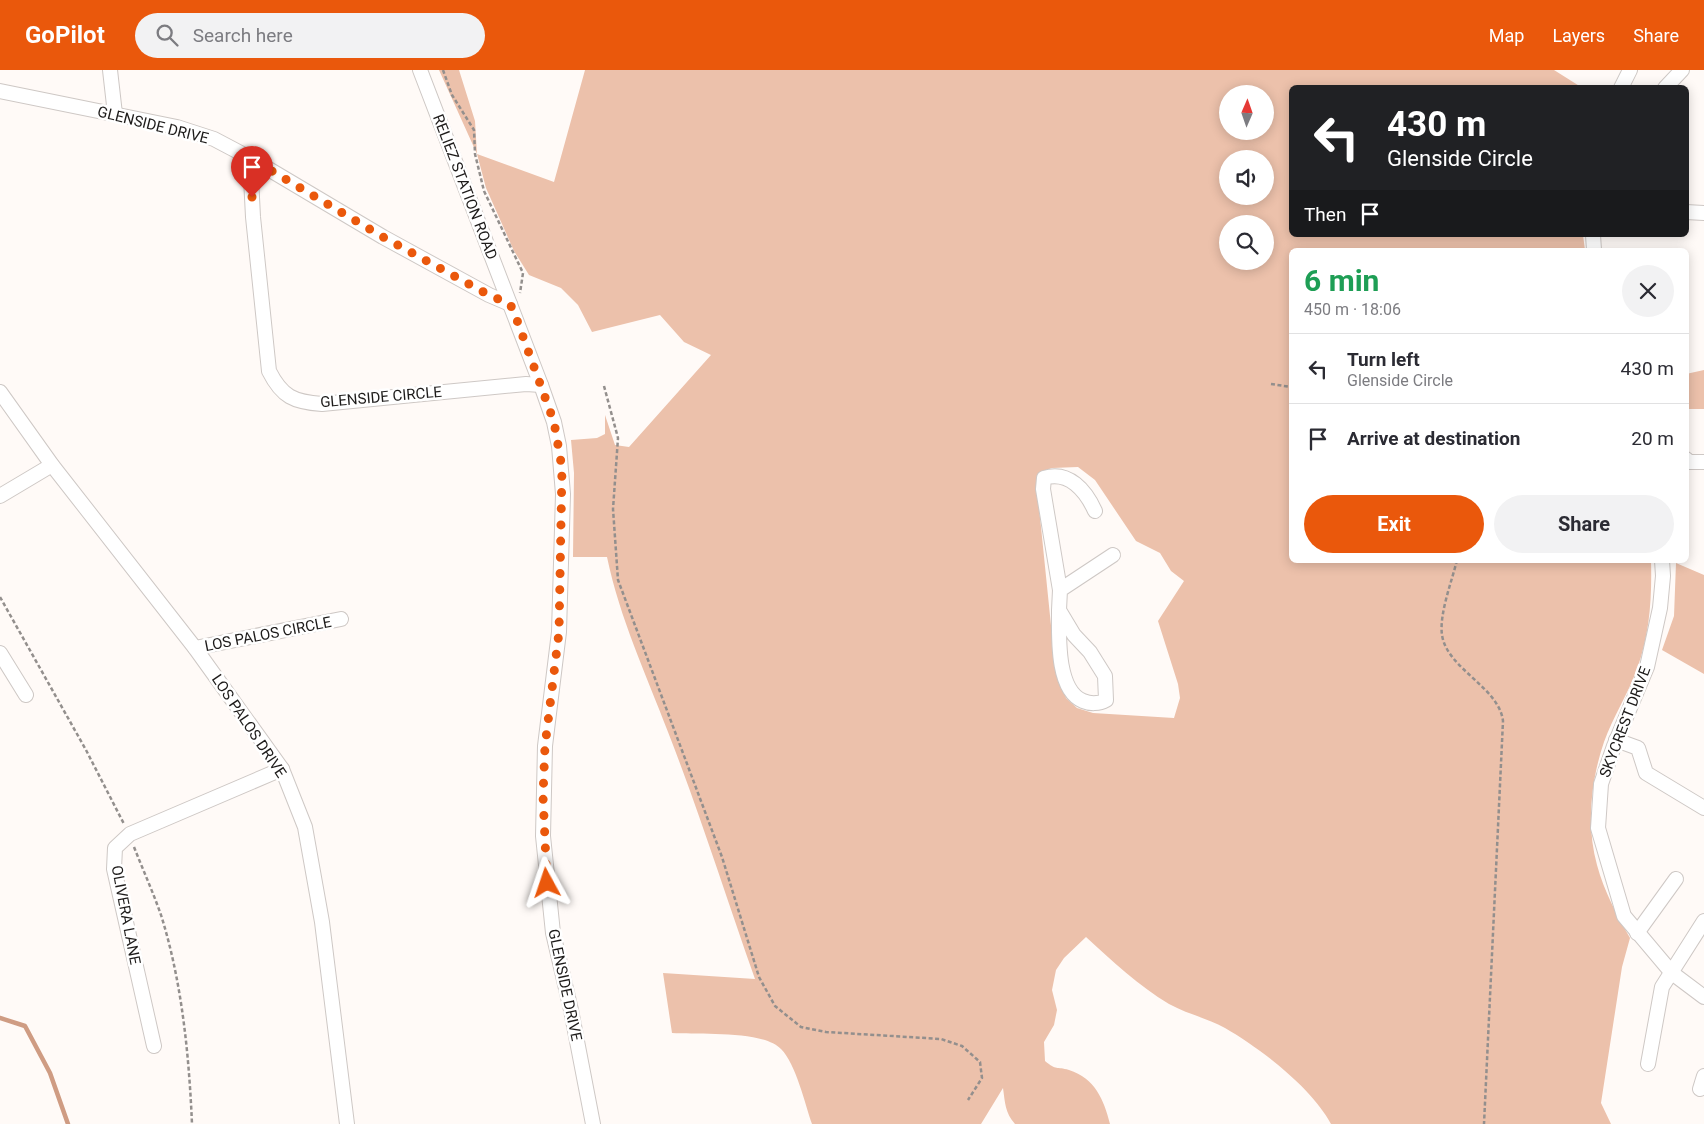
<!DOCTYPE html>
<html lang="en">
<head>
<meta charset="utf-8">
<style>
  body { margin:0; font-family:Roboto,sans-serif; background:#f2f2f3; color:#2b2b33; height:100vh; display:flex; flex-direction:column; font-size:19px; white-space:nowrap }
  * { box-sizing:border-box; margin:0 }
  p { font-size:16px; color:#7c7c81 }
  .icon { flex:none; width:28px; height:28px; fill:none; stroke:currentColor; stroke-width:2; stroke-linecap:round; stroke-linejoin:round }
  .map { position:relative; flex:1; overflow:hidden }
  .panel { position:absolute; left:1289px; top:178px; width:400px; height:315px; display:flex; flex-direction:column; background:#fff; border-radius:8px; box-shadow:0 2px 12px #0003 }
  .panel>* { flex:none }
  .banner { position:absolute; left:1289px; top:15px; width:400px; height:152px; border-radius:8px; box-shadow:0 2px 12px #0003; background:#202124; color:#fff; overflow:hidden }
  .needle { width:32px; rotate:2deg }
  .buttons { position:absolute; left:1219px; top:15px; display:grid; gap:10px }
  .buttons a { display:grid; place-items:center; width:55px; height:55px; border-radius:50%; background:#fff; box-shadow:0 2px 12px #0003; font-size:25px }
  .pin { position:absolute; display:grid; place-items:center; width:42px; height:42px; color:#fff; margin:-51px -21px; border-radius:50% 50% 50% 0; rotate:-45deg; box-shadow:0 0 5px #0007 }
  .pin .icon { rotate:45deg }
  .me { position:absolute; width:55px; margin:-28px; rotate:355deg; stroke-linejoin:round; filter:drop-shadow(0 0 4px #0008) }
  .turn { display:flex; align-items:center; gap:18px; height:105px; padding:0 15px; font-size:22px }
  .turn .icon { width:65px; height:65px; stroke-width:2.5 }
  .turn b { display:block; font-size:35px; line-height:42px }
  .then { display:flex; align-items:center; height:48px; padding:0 15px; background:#0003; gap:10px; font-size:19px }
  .round { display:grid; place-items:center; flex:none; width:52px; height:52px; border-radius:26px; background:#f2f2f3 }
  .overview { display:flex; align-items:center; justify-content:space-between; height:85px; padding:0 15px }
  h1 { font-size:30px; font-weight:700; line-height:38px; color:#1e9e55 }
  .action { display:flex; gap:10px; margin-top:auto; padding:10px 15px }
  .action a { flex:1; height:58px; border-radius:30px; background:#ea580c; color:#fff; font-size:20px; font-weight:700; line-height:58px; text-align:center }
  .action a+a { background:#f2f2f3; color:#2b2b33 }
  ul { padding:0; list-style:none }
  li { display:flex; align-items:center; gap:15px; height:70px; padding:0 15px; border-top:1px solid #e1e1e2 }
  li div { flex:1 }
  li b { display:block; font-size:19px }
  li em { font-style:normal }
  header { display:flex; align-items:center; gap:30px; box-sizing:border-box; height:70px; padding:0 25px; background:#ea580c; color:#fff }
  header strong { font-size:24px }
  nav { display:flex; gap:28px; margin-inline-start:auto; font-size:18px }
  .search { width:350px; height:45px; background:#f2f2f3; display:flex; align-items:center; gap:12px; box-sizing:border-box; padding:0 18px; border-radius:28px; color:#7c7c81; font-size:19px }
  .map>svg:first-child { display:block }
  .green { fill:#ecc1ab; fill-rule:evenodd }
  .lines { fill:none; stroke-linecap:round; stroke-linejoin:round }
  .stream { stroke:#cf9c83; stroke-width:4.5 }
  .minor-casing { stroke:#cec8c5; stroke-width:16 }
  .path { stroke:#938f8d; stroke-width:2.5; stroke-dasharray:4 2.5; stroke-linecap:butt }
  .minor { stroke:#fff; stroke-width:14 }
  .route { stroke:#ea580c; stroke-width:9; stroke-dasharray:0 16.2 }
  .labels { text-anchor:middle; stroke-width:5; stroke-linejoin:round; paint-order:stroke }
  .street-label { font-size:15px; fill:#1d1b1a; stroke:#fff }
</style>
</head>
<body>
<header>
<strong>GoPilot</strong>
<div class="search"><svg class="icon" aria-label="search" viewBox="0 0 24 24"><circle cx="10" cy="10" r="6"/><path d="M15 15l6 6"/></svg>Search here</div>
<nav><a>Map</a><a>Layers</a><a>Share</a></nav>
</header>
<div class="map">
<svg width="1704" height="1054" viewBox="0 0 1704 1054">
  <rect width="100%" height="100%" fill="#fffaf7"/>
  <g class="green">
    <path d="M 439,0 L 459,0 L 475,51 L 477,84 L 554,112 L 585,0 L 1554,0 L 1581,17 L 1291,18 L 1291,165 L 1583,165 L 1585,180 L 1291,180 L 1291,490 L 1651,490 C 1652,527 1650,564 1637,599 C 1628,624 1613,647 1604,672 C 1591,710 1586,756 1597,795 C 1604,821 1617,845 1630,868 L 1622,897 L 1601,1033 L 1611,1054 L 1331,1054 C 1312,1018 1260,978 1225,958 C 1207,948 1187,944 1169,934 C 1139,916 1112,891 1086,867 L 1064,888 L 1056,900 L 1052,920 L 1057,940 L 1054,955 L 1044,972 L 1045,991 C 1057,1001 1056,996 1069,1000 C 1095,1008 1104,1030 1110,1054 L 1015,1054 C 1005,1043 1005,1032 1003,1018 L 981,1054 L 812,1054 C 805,1034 796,994 781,979 C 763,960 698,965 672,963 L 663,903 L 755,909 C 726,827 700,744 668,662 C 646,604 620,549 607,487 L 573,487 L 574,403 L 571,370 L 597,368 L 605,364 L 605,345 L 615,375 L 629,377 L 711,285 L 684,272 L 660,245 L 592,262 L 578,235 L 561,218 L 529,205 L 514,181 L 486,118 L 477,84 ZM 1228,24 L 1265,24 L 1265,61 L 1228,61 ZM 1228,89 L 1265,89 L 1265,126 L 1228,126 ZM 1228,154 L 1265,154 L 1265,191 L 1228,191 ZM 1078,397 L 1095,410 L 1136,471 L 1160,483 L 1171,501 L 1184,511 L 1158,551 L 1178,614 L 1180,628 L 1174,648 L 1093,643 L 1077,638 L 1066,628 L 1053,575 L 1036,408 L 1040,402 L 1052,398 Z"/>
    <polygon points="1704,300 1704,339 1686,339 1686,304"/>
    <polygon points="1676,493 1704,505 1704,604 1662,580 1674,546"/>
  </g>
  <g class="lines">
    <polyline class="stream" points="0,948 25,956 50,1003 68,1054"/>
    <defs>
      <g id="minor">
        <polyline points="110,0 115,44"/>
        <polyline points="420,0 541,315 554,352 559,376 563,424 559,562 545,676 543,766 553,863 571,940 593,1054"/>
        <polyline points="1621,18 1630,0"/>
        <polyline points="1665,18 1682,0"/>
        <polyline points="0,21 177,57 214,69 250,88 383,167 489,225 510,234"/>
        <path d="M 250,88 L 253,147 L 269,301 C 282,327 294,332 322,334 L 526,314 L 541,315"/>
        <polyline points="1686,142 1704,143"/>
        <polyline points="1593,165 1594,180"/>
        <polyline points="0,322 52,395 195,578 282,699 305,757 322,852 347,1054"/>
        <polyline points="1686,389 1689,392 1704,392"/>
        <polyline points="0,426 52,395"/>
        <polyline points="1662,490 1663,506 1660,538 1647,597 1614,676 1601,714 1598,758 1624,846 1672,903 1704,927"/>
        <path d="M 1060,520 L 1043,419 L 1044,408 C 1069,400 1086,421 1095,441"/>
        <path d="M 1059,540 C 1059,565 1056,620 1083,631 C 1090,634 1099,634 1106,630 L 1105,606 L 1090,582 L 1074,565 L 1059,540 L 1060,520 L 1113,485"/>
        <polyline points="195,578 341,549"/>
        <polyline points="0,583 26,625"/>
        <polyline points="1616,670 1638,678 1646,703 1704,738"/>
        <polyline points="1637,863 1676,809"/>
        <polyline points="154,976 114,799 115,778 130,764 282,699"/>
        <polyline points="1648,994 1662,917 1704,851"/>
        <polyline points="1700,1019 1704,1006"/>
      </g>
    </defs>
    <use href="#minor" class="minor-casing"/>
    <g class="path">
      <polyline points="443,0 452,25 474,60 475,84 484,121 523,203 520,223"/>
      <polyline points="1271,314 1291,317"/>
      <polyline points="604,316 618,368 613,439 618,510 722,787 759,907 775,936 801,957 826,962 941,969 962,976 980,992 982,1008 968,1030"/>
      <path d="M 1457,490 C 1452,511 1439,544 1442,565 C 1447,599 1499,617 1503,651 L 1484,1054"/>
      <polyline points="0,527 86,680 124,754"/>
      <path d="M 134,777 C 143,800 153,822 161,845 C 182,912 189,985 192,1054"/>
    </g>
    <use href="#minor" class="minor"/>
  </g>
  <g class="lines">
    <polyline class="route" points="252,127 250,88 383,167 489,225 510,234 514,242 554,352 562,398 559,562 545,676 543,726 547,813"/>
  </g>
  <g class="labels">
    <g class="street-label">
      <text transform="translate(153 55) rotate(14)" y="5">GLENSIDE DRIVE</text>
      <text transform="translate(465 117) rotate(69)" y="5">RELIEZ STATION ROAD</text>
      <text transform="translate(381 327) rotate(-5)" y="5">GLENSIDE CIRCLE</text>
      <text transform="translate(268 564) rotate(-11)" y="5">LOS PALOS CIRCLE</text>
      <text transform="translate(1625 652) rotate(-69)" y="5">SKYCREST DRIVE</text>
      <text transform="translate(249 656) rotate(56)" y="5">LOS PALOS DRIVE</text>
      <text transform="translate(126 845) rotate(79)" y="5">OLIVERA LANE</text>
      <text transform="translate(565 915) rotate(78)" y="5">GLENSIDE DRIVE</text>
    </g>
  </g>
</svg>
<div class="buttons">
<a><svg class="needle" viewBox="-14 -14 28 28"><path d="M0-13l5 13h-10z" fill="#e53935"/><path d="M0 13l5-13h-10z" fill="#7c7c81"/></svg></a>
<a><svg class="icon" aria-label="sound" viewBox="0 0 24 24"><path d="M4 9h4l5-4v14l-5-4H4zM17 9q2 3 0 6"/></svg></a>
<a><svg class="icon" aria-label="search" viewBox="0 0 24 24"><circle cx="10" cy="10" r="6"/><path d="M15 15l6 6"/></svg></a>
</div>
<div class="pin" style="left:252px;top:127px;background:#d93025"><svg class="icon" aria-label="arrive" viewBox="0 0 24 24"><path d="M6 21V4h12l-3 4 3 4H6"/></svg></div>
<svg class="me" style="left:547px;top:813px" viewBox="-20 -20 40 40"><path d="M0-17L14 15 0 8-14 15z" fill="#ea580c" stroke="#fff" stroke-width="4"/></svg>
<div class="banner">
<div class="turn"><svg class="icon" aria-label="left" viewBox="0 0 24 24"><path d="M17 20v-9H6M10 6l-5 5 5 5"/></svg><div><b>430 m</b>Glenside Circle</div></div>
<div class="then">Then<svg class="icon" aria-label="arrive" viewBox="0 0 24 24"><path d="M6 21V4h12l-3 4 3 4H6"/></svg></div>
</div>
<section class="panel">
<div class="overview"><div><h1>6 min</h1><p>450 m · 18:06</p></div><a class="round"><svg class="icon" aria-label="close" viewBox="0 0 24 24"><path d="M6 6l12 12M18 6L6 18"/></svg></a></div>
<ul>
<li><svg class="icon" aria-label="left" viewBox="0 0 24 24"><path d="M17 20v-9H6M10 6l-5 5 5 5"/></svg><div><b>Turn left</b><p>Glenside Circle</p></div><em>430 m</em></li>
<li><svg class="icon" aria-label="arrive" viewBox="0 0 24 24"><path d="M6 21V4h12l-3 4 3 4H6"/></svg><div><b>Arrive at destination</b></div><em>20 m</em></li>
</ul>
<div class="action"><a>Exit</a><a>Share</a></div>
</section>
</div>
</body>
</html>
